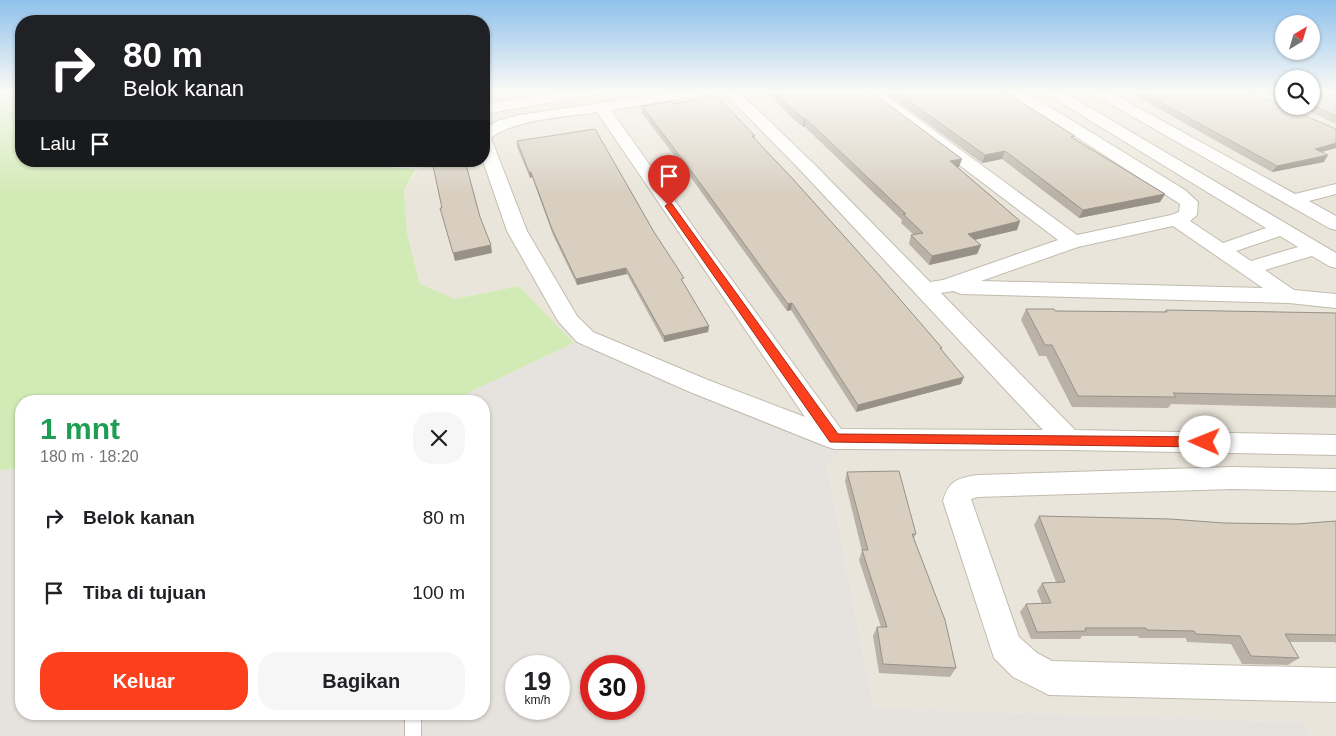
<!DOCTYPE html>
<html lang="id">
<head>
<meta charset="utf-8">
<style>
  body { margin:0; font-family:Helvetica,sans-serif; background:#f6f6f6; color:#202124; height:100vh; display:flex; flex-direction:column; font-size:19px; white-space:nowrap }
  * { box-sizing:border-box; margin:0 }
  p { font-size:16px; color:#757577 }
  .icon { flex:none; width:28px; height:28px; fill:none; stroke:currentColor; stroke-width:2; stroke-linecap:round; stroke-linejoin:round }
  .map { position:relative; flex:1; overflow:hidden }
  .sheet { position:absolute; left:15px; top:395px; width:475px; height:325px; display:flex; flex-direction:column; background:#fff; border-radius:20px; box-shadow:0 1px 4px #0004 }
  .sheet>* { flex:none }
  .banner { position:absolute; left:15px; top:15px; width:475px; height:152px; border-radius:20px; box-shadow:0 1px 4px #0004; background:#202124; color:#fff; overflow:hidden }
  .needle { width:32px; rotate:38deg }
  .buttons { position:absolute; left:1275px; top:15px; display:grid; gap:10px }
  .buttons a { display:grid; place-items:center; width:45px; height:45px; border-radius:50%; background:#fff; box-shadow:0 1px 4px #0004; font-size:25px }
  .speed { position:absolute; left:505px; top:655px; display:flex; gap:10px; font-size:25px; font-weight:700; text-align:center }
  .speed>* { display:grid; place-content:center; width:65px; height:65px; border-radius:50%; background:#fff; box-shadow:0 1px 4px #0004; line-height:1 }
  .speed small { font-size:12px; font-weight:400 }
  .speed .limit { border:8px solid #d22; background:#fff; color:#111 }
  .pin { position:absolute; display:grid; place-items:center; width:42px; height:42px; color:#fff; margin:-51px -21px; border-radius:50% 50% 50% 0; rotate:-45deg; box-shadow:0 0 5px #0007 }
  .pin .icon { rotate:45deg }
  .me { position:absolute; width:55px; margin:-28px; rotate:271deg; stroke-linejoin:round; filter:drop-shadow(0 0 4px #0008) }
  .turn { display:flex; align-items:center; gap:18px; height:105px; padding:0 25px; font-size:22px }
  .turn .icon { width:65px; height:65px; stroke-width:2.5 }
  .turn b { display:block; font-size:35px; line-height:42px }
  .then { display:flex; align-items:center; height:48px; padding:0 25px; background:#0003; gap:10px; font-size:19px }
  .round { display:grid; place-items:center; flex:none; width:52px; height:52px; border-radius:20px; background:#f6f6f6 }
  .overview { display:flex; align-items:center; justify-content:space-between; height:85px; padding:0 25px }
  h1 { font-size:30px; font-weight:600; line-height:38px; color:#1e9e55 }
  .cta { display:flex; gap:10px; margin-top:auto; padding:10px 25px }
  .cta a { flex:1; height:58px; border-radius:20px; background:#fc3f1d; color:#fff; font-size:20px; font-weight:600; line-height:58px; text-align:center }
  .cta a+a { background:#f6f6f6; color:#202124 }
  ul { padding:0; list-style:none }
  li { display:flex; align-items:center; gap:15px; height:75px; padding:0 25px }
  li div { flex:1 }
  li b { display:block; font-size:19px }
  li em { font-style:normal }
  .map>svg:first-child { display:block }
  .residential { fill:#eae5da }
  .industrial { fill:#e6e2dd; fill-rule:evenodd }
  .green { fill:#d2eab5 }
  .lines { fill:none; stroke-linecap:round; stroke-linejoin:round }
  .lane-casing { stroke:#c2bbae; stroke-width:2 }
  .street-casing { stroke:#c2bbae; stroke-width:2 }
  .lane { fill:#fff; fill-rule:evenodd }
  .street { fill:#fff; fill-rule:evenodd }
  .wall { fill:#bab2a6 }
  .shaded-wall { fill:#979187 }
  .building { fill:#d8cfc1; stroke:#979187 }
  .route { fill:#fc3f1d; stroke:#a42913 }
</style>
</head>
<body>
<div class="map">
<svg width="1336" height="736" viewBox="0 0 1336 736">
  <rect width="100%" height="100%" fill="#f6f3ec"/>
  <polygon class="residential" points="484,91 1284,91 1284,106 1311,106 1336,91 1336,736 1312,736 1304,722 874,708 827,465 843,448 574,343 519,286 455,299 420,284 407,233 404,190 422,161 484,161"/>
  <path class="industrial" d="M 574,343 L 844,448 L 827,466 L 874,708 L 1304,722 L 1312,736 L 0,736 L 0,470 L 21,468 L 21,714 L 484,714 L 484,401 L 451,401 ZM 516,666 L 559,666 L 559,709 L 516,709 ZM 591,666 L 634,666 L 634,709 L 591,709 Z"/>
  <polygon class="green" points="0,91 21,91 21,161 295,161 416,169 404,190 407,233 420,284 455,299 519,286 574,343 451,401 21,401 21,468 0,470"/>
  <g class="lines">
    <defs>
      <rect id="lane" x="405" y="714" width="16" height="22"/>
      <g id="street">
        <polygon points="569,91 600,91 598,94 593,95 484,114 484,104"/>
        <path d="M 679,91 L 711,91 L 709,94 L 704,95 L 611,110 L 699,235 L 841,429 L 1043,430 L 804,174 L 723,91 L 738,91 L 816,166 L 930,282 L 943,280 L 1058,240 L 866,94 L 864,91 L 880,91 L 1077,235 L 1171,215 L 1179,212 L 1180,204 L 1010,94 L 1008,91 L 1024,91 L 1185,190 L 1198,202 L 1197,215 L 1190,221 L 1223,243 L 1266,228 L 1047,94 L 1045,91 L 1062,91 L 1336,253 L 1336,268 L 1329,266 L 1312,256 L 1265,270 L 1294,290 L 1336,294 L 1336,308 L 1289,303 L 961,294 L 953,291 L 941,293 L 1075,430 L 1336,435 L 1336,455 L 1069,450 L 834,449 L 825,446 L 690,392 L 577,342 L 558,321 L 507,231 L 483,161 L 484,128 L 500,120 L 520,115 ZM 597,112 L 805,417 L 708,380 L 593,332 L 577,316 L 527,231 L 491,138 C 514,119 568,117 597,112 ZM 1173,226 L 1263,288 L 981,281 L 1078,247 ZM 1280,236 L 1298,247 L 1251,261 L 1236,251 Z"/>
        <polygon points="1091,91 1108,91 1295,194 1336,184 1336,194 1309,201 1336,216 1336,230 1329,228 1093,94"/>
        <path d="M 1232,467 L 1336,469 L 1336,491 L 1232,489 L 978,497 L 971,499 L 1019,637 L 1037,653 L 1052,661 L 1336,668 L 1336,702 L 1049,695 L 1013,677 L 994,658 L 943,501 C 949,480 958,478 978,475 Z"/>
      </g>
    </defs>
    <use href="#lane" class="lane-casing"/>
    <use href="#street" class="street-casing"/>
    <use href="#lane" class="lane"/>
    <use href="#street" class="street"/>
  </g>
  <g class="wall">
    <polygon points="768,91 870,91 1020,221 1017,230 975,240 981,245 977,254 929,265 909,244 911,235 914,235 901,223 902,220 805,127 803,127 789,115 767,92"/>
    <polygon points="883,91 1005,91 1005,92 1074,139 1165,194 1160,202 1079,218 1002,159 982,163"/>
    <polygon points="1127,91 1247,91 1336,129 1336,148 1322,152 1324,162 1272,172"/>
    <polygon points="1262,91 1284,91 1284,100"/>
    <polygon points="1311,91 1336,91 1336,124 1298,106 1311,106"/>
    <polygon points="642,106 755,136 754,140 942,348 941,350 961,384 856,412 791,310 787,311 692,179 642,113"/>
    <polygon points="517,141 684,284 709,326 708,332 664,342 627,274 577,285 553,235 532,177 530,178 517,147"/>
    <polygon points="1026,309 1055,311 1164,312 1166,310 1336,313 1336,408 1171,404 1168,408 1072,407 1046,356 1039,356 1021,320"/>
    <polygon points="847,472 916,534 914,538 956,668 950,677 879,673 873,636 877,627 881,627 859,560 862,551 845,481"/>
    <polygon points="1039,516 1224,523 1297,524 1336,521 1336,644 1335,642 1289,642 1299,658 1288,665 1242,664 1231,644 1187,642 1186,638 1139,638 1138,636 1082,636 1080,639 1031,639 1020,612 1026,604 1042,604 1037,591 1042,583 1056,582 1034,525"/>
  </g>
  <g class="shaded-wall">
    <polygon points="804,119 806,119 805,127 803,127"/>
    <polygon points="1336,143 1336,148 1310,155 1315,149"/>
    <polygon points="1005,151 1002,159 982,163 985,155"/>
    <polygon points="1328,155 1324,162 1272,172 1277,166"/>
    <polygon points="962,159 959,167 948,169 950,161"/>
    <polygon points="529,172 531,172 532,177 530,178"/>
    <polygon points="1165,194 1160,202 1079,218 1083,210"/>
    <polygon points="1020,221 1017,230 965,242 968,234"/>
    <polygon points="491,245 492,253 455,261 453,253"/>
    <polygon points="981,245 977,254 929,265 932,256"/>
    <polygon points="626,268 627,274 577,285 576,279"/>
    <polygon points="792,303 791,310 787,311 788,304"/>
    <polygon points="709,326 708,332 664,342 664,336"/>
    <polygon points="964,377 961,384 856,412 858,405"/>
  </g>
  <g class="building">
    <polygon points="774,91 870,91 962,159 950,161 1020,221 968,234 981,245 932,256 911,235 923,233 903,214 906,214 806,119 804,119 790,107"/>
    <polygon points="895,91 1003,91 1075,136 1071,137 1165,194 1083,210 1005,151 985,155"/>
    <polygon points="1140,91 1247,91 1336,129 1336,143 1315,149 1328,155 1277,166"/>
    <polygon points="1311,91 1336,91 1336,116 1311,104"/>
    <polygon points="717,96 755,136 752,136 792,178 879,275 942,348 940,348 964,377 858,405 792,303 788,304 692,172 642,106 672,101 673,104"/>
    <polygon points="595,129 654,232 684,278 681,279 709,326 664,336 626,268 576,279 552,229 531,172 529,172 517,141"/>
    <polygon points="432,161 465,161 480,217 491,245 453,253 440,208 442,208"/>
    <polygon points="1026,309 1054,309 1055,311 1167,312 1166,310 1336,313 1336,396 1173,393 1176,397 1078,396 1052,345 1045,345"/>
    <polygon points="899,471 916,534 912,534 945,620 956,668 883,664 877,627 887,627 862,550 868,550 847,472"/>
    <polygon points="1039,516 1170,519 1224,523 1297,524 1336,521 1336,635 1285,634 1299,658 1251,656 1240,636 1196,634 1194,631 1147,630 1146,628 1085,628 1086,631 1037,632 1026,604 1051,603 1042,583 1065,582"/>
  </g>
  <linearGradient id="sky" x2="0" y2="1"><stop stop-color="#8fc1ec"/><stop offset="0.47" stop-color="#fbfaf6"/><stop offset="1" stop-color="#fbfaf6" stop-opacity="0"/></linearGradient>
  <rect width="1336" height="194" fill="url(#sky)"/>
  <polygon class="route" points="669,203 672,204 838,434 1205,437 1209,438 1211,442 1209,445 1205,447 830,442 665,206"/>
</svg>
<div class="buttons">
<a><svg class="needle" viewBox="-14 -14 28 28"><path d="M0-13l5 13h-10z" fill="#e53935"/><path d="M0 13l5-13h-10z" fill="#757577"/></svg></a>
<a><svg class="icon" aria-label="search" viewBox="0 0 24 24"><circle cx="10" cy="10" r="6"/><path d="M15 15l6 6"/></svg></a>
</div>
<div class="speed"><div>19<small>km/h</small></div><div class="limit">30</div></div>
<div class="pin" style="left:669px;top:206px;background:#d93025"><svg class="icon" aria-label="arrive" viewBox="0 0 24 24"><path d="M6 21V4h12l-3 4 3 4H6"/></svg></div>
<svg class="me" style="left:1205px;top:442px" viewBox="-20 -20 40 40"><circle r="19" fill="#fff"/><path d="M0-13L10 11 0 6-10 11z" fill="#fc3f1d"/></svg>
<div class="banner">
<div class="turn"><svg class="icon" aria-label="right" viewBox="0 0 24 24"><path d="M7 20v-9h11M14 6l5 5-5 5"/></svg><div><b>80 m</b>Belok kanan</div></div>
<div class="then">Lalu<svg class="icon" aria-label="arrive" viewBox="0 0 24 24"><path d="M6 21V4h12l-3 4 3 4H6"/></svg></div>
</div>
<section class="sheet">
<div class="overview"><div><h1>1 mnt</h1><p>180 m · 18:20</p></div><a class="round"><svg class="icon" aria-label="close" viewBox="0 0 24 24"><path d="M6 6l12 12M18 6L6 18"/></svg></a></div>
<ul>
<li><svg class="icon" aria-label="right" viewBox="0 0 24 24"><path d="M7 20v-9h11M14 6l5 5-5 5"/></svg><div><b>Belok kanan</b></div><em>80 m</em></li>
<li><svg class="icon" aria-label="arrive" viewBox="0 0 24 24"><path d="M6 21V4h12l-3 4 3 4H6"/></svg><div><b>Tiba di tujuan</b></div><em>100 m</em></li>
</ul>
<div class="cta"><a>Keluar</a><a>Bagikan</a></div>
</section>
</div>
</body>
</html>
